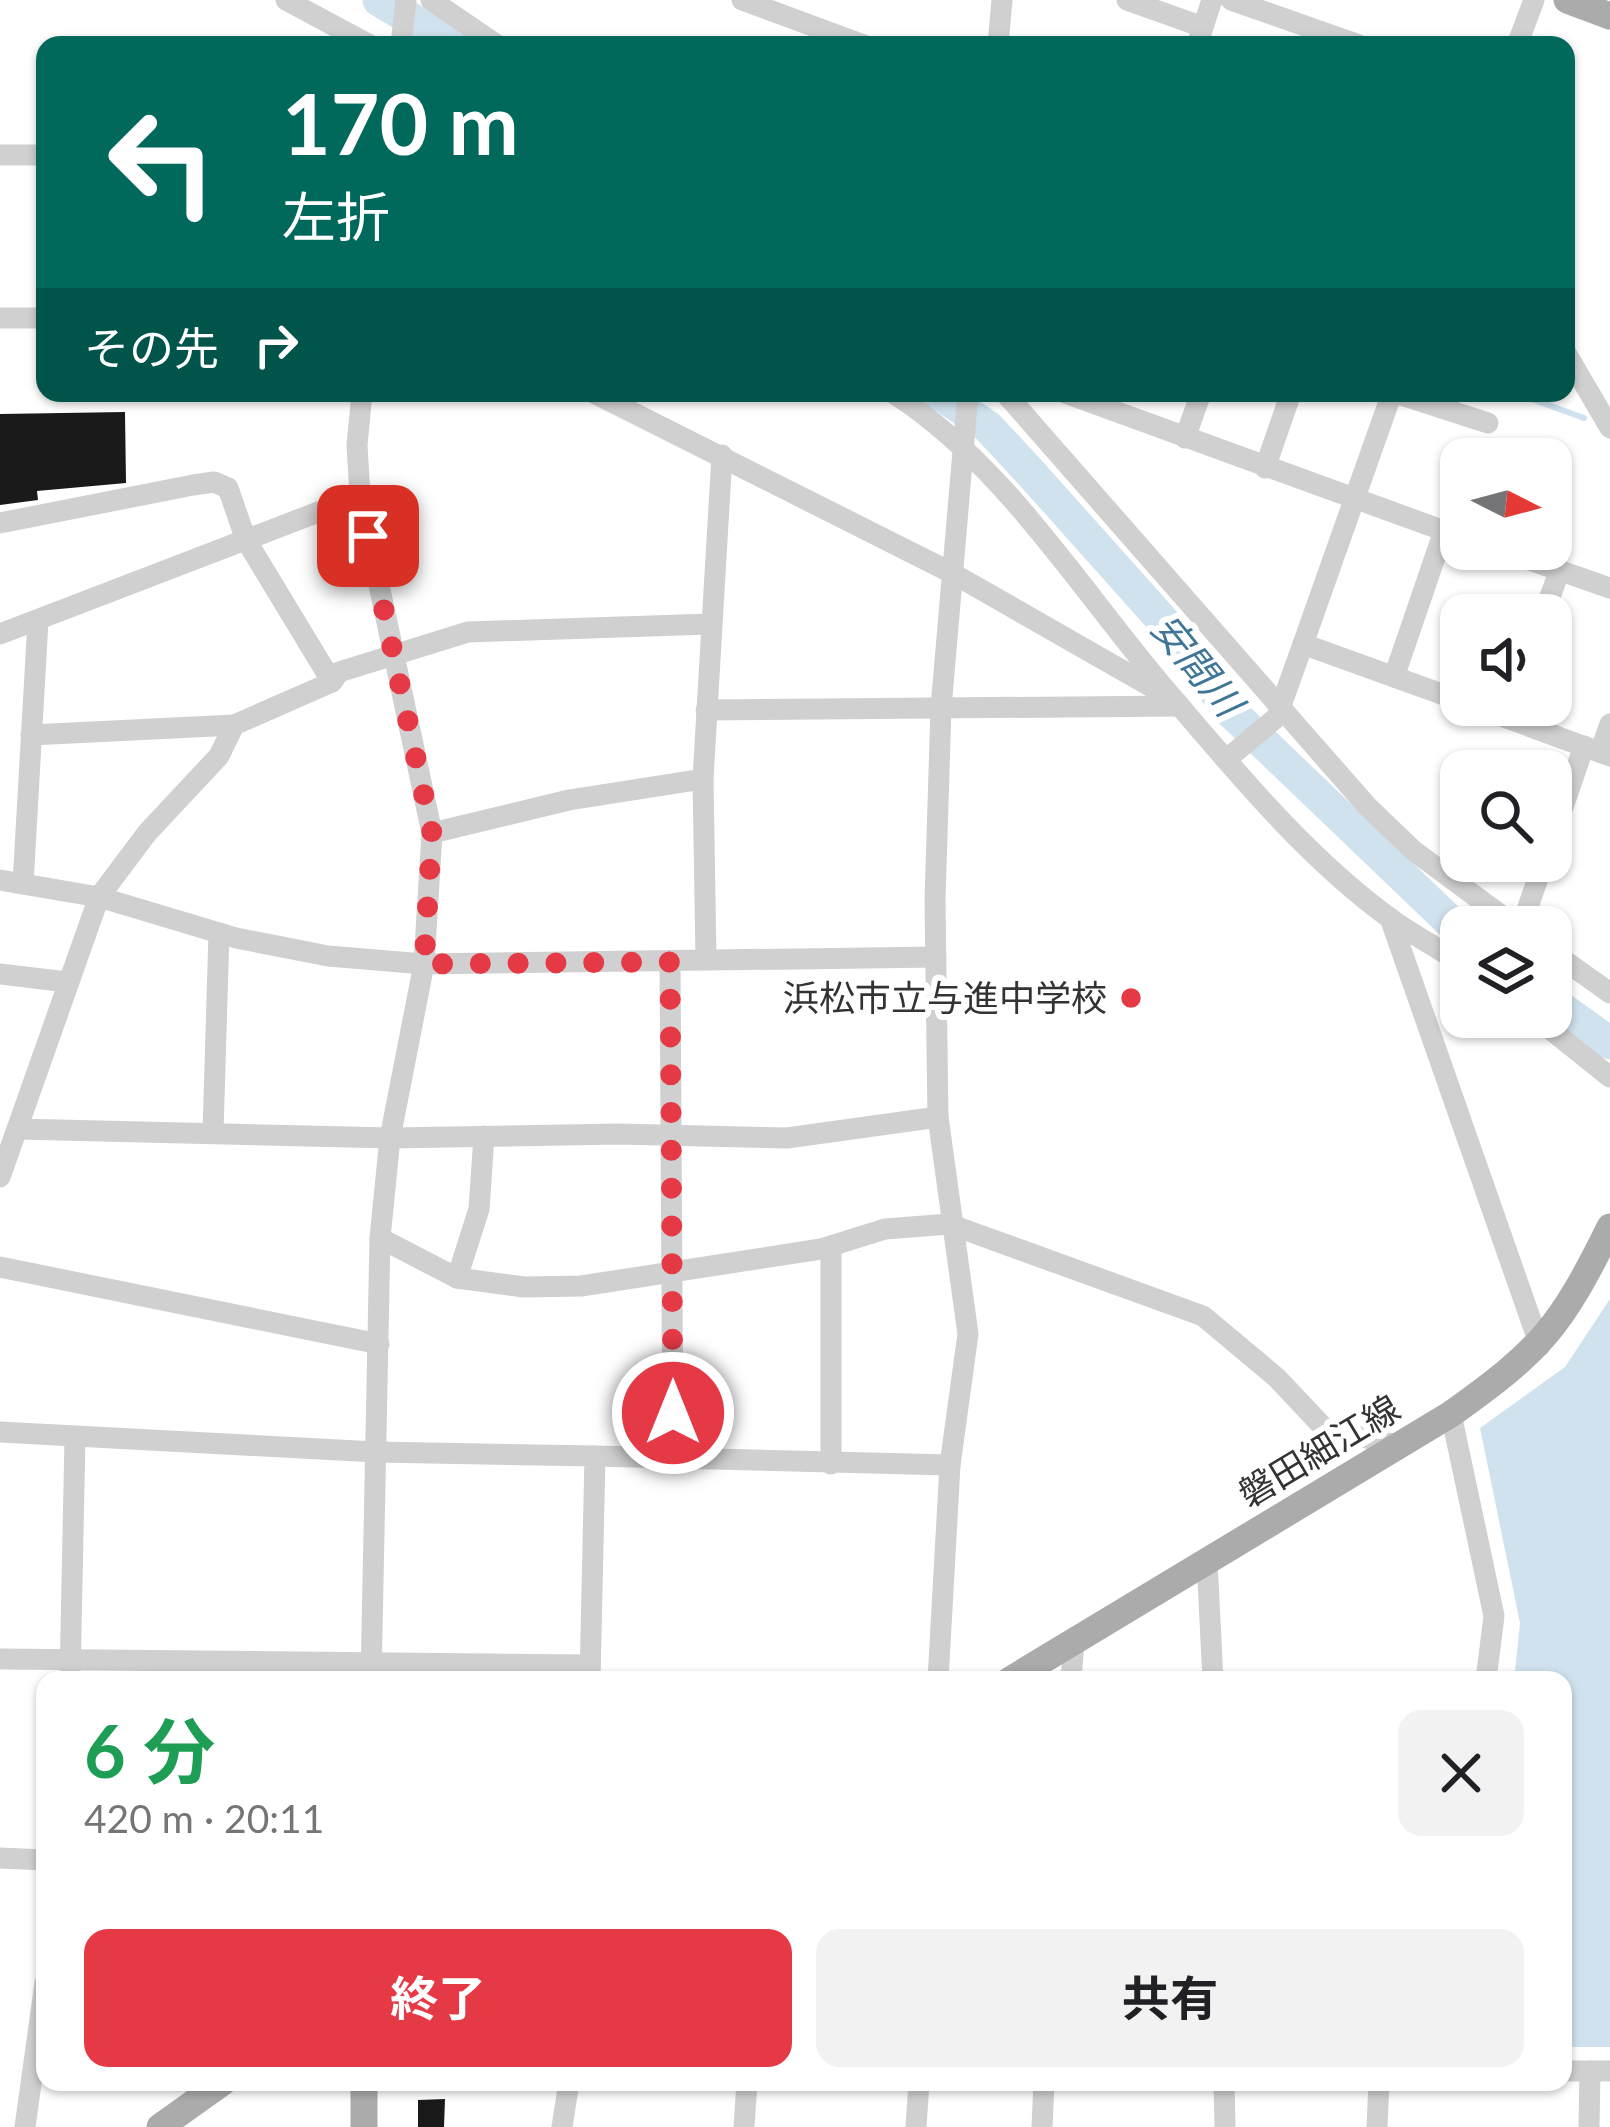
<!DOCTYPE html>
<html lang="ja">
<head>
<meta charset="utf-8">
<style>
  body { margin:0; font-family:Lato,"Noto Sans JP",sans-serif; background:#f2f2f2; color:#202124; height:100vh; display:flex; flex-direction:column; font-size:45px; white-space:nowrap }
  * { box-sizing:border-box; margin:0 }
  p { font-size:39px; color:#757577 }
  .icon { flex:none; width:66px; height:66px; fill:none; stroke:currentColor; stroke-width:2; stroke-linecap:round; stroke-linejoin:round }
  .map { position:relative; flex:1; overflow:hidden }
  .panel { position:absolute; left:36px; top:1671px; width:1536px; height:420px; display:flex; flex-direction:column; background:#fff; border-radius:24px; box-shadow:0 3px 9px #0004 }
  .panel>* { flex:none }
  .hud { position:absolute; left:36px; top:36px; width:1539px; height:366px; border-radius:24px; box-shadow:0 3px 9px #0004; background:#00695c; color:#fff; overflow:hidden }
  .needle { width:78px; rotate:96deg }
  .tools { position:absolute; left:1440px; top:438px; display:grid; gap:24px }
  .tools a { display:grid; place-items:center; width:132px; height:132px; border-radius:24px; background:#fff; box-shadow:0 3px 9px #0004; font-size:60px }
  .pin { position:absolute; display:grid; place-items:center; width:102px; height:102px; color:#fff; margin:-51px; border-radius:24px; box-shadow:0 6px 18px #0006 }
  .me { position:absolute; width:132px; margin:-66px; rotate:0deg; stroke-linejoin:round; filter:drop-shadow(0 0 9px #0008) }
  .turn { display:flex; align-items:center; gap:42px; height:252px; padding:0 48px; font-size:54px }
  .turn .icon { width:156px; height:156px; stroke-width:2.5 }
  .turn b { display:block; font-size:84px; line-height:102px }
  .then { display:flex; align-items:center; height:114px; padding:0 48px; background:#0003; gap:24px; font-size:45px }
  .round { display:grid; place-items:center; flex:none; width:126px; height:126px; border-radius:24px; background:#f2f2f2 }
  .summary { display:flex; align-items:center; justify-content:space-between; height:204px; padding:0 48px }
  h1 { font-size:72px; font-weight:700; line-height:90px; color:#1e9e55 }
  .action { display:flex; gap:24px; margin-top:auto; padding:24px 48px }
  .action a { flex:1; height:138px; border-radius:24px; background:#e63946; color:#fff; font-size:48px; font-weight:700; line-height:138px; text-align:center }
  .action a+a { background:#f2f2f2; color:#202124 }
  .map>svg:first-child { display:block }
  .water { fill:#cfe2ee }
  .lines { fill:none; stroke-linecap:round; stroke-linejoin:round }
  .stream { stroke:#cfe2ee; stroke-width:6 }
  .river { stroke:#cfe2ee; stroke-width:33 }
  .building { fill:#1a1a1a }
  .minor { stroke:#d0d0d0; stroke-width:21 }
  .major { stroke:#ababab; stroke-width:27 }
  .route { stroke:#e63946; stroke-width:21; stroke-dasharray:0 37.8 }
  .poi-dot { fill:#e63946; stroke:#fff; stroke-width:4.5 }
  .labels { text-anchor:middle; stroke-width:12; stroke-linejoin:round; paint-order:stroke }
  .poi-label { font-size:36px; fill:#333; stroke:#fff; text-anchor:end }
  .street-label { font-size:36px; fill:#333; stroke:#fff }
  .water-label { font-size:39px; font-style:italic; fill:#3f7597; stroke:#fff }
</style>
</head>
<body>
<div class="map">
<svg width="1610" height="2127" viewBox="0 0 1610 2127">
  <rect width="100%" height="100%" fill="#fff"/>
  <polygon class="water" points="1610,1299 1610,2047 1563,2047 1563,1680 1514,1680 1520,1623 1480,1428 1565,1367"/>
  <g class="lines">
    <polyline class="stream" points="1515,393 1584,418"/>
    <g class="river">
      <polyline points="379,0 455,45"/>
      <polyline points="939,393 988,427 1029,471 1172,631 1227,708 1461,932"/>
      <polyline points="1551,1001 1610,1043"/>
    </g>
  </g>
  <g class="building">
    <polygon points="125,412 126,483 37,491 38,500 0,505 0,414"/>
    <polygon points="445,2099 444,2127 418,2127 418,2100"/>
  </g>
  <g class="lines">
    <g class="minor">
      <polyline points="286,0 370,45"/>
      <polyline points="431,0 497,45"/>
      <polyline points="742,0 864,45"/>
      <polyline points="1127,0 1203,27"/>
      <polyline points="1231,0 1359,45"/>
      <polyline points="401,45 406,0"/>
      <polyline points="998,45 1002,0"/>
      <polyline points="1197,45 1212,0"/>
      <polyline points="1517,45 1534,0"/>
      <polyline points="0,155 45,155"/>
      <polyline points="0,318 45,318"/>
      <polyline points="1566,353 1610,428"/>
      <polyline points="362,393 357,445 360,496 432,833 424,964 390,1138 380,1238 371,1680"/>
      <polyline points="594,393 952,573 1162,693"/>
      <path d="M 893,393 C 1008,467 1084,596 1172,697 C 1238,774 1308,859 1391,919 C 1413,935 1438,948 1461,963"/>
      <polyline points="1005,393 1367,806 1414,851 1517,927"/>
      <polyline points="1065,393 1461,537"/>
      <polyline points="1392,393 1303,644 1461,701"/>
      <polyline points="1395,393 1488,423"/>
      <polyline points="1185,438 1201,393"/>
      <polyline points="1265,468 1291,393"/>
      <polyline points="0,523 193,485 214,482 228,488 246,540 332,682"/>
      <polyline points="1498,549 1610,588"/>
      <polyline points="1543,615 1560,570"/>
      <polyline points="0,634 360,496"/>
      <polyline points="1394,677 1444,531"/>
      <polyline points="1471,705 1610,756"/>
      <polyline points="706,710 1180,706"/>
      <polyline points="31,735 234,725"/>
      <polyline points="1600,752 1610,724"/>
      <polyline points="1228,758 1277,717 1303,644"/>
      <polyline points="432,833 569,800 703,779"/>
      <polyline points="1551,842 1584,746"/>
      <polyline points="0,880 99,897 236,938 328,956 424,964 936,957"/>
      <polyline points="23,884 38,621"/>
      <polyline points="1390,918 1540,1346"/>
      <polyline points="1521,927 1544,861"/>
      <polyline points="1551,951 1610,993"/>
      <polyline points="706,959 703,779 722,455"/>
      <polyline points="670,961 673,1459"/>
      <polyline points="0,974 67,982"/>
      <polyline points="1535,1017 1610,1077"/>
      <polyline points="17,1129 390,1138 619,1134 787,1138 938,1117"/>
      <polyline points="213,1132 219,933"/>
      <polyline points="0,1177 99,897 147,833 219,756 234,725 332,682 339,672 468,632 710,624"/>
      <polyline points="380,1238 457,1278 524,1287 581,1286 821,1249 885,1229 949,1224 1203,1316 1277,1378 1325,1429 1398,1445"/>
      <polyline points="831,1246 831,1464"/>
      <polyline points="0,1267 379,1344"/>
      <polyline points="457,1278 479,1209 484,1136"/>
      <polyline points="1451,1414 1494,1616 1486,1680"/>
      <polyline points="0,1432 376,1452 595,1456 590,1680"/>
      <polyline points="595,1456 950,1465"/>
      <polyline points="1207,1561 1213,1680"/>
      <polyline points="0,1659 590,1665"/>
      <polyline points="70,1680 75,1437"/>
      <polyline points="938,1680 950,1465 968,1334 938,1117 935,900 941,708 968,393"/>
      <polyline points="1071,1680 1074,1642"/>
      <polyline points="0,1858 45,1860"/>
      <polyline points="1563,2071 1610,2071"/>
      <polyline points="1224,2082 1225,2127"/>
      <polyline points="25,2127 45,1983"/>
      <polyline points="562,2127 569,2082"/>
      <polyline points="744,2127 747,2082"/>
      <polyline points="916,2127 919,2082"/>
      <polyline points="1042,2127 1044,2082"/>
      <polyline points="1377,2127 1379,2082"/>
      <polyline points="1589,2127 1590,2071"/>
    </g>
    <g class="major">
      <polyline points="1567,0 1610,16"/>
      <path d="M 1010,1680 L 1451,1414 C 1542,1349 1560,1328 1610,1227"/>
      <polyline points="160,2127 223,2082"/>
      <polyline points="364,2127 364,2082"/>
    </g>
  </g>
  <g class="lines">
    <polyline class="route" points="368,536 432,833 424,964 670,962 673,1413"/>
  </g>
  <circle class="poi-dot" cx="1131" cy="998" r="12"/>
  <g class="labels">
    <g class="poi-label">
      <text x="1107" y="1011">浜松市立与進中学校</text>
    </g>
    <g class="street-label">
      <text transform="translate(1319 1451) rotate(-31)" y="13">磐田細江線</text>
    </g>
    <g class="water-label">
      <text transform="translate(1197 665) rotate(51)" y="14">安間川</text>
    </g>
  </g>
</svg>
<div class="tools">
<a><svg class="needle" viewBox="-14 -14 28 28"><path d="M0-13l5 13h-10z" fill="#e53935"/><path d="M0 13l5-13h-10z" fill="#757577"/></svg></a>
<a><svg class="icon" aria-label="sound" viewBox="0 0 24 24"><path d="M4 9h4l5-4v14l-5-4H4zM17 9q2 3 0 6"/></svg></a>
<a><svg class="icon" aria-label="search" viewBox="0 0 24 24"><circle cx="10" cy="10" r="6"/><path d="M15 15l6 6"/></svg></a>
<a><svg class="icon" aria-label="layers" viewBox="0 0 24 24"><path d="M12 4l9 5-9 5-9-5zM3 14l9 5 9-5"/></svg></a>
</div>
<div class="pin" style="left:368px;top:536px;background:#d93025"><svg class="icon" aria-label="arrive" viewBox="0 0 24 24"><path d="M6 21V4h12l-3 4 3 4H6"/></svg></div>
<svg class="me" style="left:673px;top:1413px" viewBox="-20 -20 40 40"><circle r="17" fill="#e63946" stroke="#fff" stroke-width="3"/><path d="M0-11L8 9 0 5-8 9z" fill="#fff"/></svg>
<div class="hud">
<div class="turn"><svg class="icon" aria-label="left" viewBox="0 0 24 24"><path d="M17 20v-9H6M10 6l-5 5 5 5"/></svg><div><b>170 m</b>左折</div></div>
<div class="then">その先<svg class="icon" aria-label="right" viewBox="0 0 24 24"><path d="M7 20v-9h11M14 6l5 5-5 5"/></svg></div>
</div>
<section class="panel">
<div class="summary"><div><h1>6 分</h1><p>420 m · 20:11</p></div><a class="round"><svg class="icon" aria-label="close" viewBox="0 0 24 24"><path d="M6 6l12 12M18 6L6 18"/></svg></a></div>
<div class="action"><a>終了</a><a>共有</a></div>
</section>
</div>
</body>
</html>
